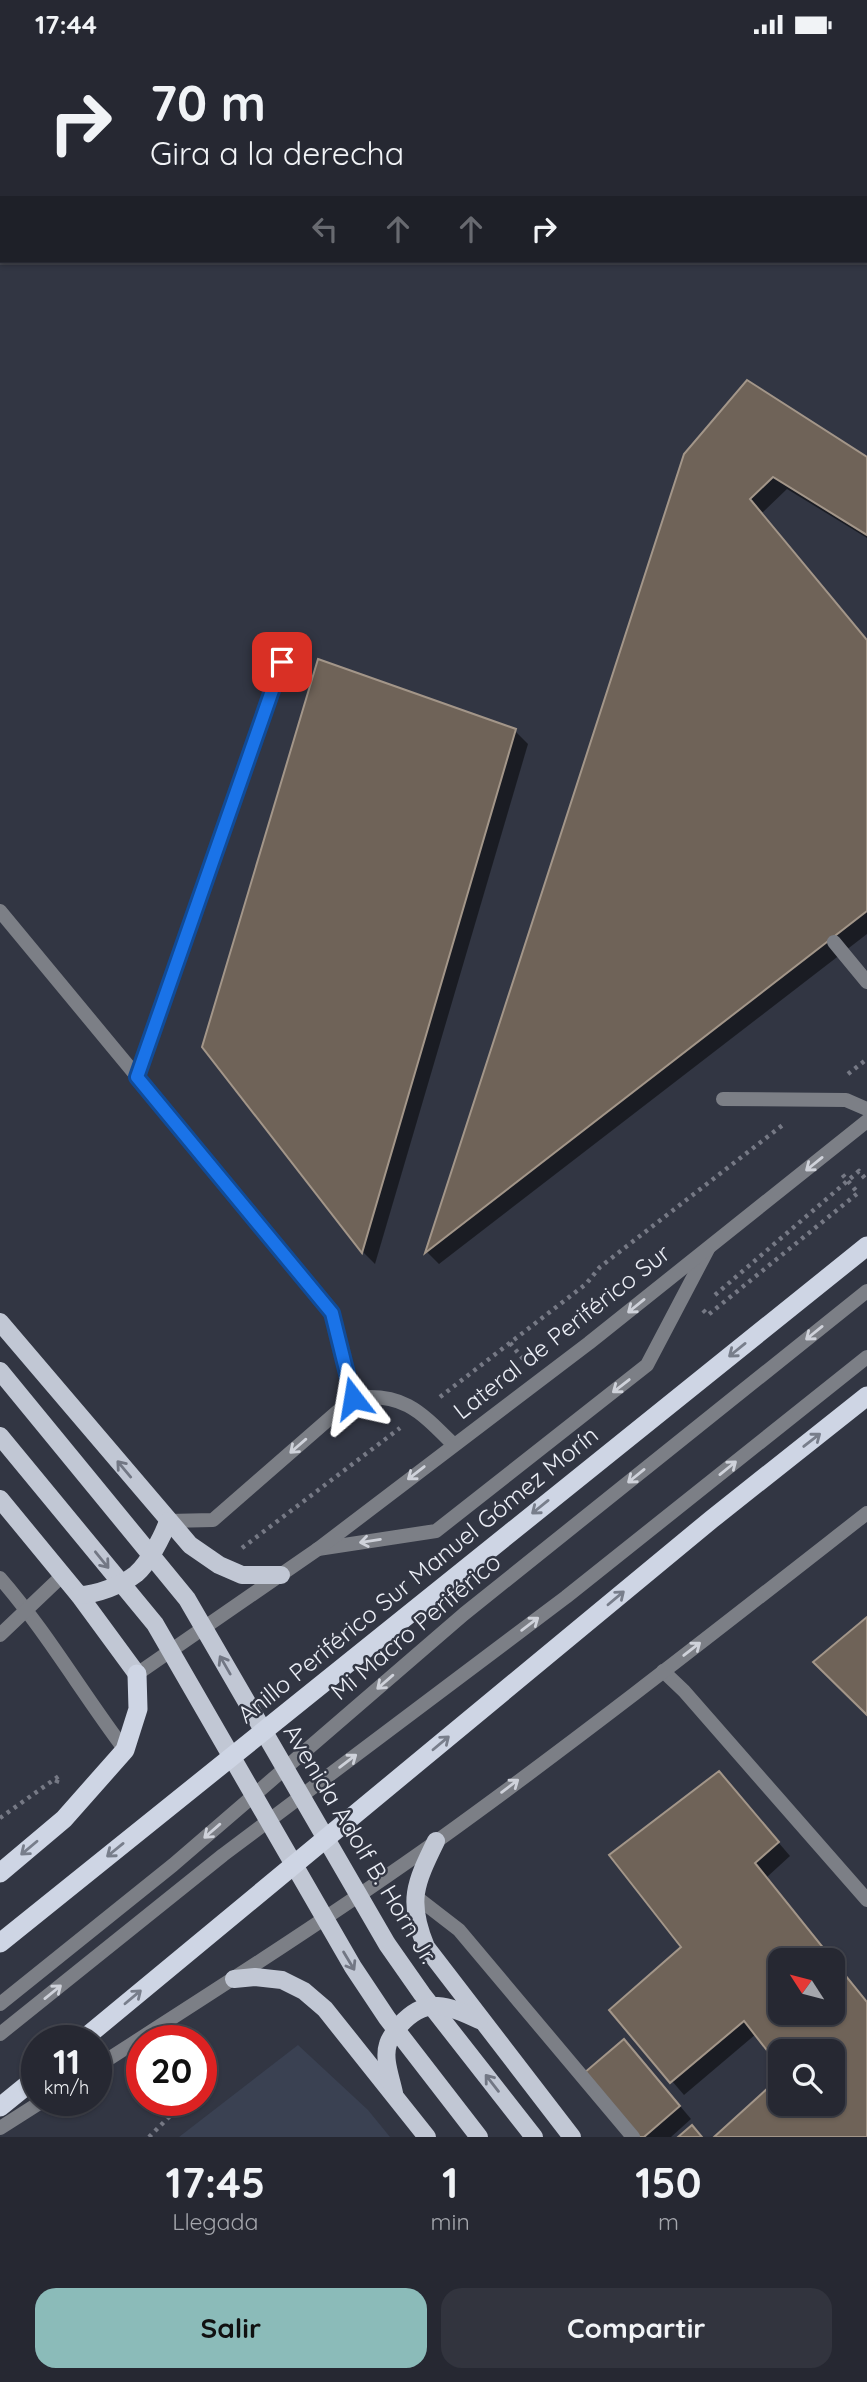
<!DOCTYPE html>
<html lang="es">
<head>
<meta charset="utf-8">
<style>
  body { margin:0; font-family:Quicksand,sans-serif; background:#32343e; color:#f1f3f6; height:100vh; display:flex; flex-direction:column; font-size:26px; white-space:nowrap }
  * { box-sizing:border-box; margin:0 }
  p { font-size:23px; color:#a4a6ac }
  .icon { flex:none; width:38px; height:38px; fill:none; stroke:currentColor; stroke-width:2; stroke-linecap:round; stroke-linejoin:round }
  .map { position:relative; height:2088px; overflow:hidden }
  .drawer { display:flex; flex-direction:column; background:#262832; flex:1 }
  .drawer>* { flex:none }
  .banner { position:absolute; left:0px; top:0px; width:868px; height:214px; box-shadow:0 2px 5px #0004,0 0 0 2px #42444d; background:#262832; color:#f1f3f6; overflow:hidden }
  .needle { width:46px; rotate:306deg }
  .controls { position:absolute; left:768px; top:1899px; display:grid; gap:14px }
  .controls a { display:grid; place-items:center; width:77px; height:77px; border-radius:14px; background:#262832; box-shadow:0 2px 5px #0004,0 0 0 2px #42444d; font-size:35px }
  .speed { position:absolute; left:21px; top:1976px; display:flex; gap:14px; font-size:35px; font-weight:700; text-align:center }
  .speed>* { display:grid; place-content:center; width:91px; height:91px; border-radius:50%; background:#262832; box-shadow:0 2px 5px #0004,0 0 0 2px #42444d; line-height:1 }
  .speed small { font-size:18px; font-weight:400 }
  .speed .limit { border:10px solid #d22; background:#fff; color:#111 }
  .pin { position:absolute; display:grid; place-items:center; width:60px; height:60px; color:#fff; margin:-30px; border-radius:14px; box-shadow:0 4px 10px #0006 }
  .me { position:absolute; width:77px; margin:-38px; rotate:346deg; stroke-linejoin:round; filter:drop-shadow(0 0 5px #0008) }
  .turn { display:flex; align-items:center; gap:24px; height:147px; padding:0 35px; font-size:32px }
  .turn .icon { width:91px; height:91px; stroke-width:2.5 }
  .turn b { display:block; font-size:49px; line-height:60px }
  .lanes { display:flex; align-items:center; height:66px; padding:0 35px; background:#0003; justify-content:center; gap:35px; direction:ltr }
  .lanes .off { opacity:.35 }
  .eta { display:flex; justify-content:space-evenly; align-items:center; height:119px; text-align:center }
  .eta b { font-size:42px; font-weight:800; line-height:49px }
  .cta { display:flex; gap:14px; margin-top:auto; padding:14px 35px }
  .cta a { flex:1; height:80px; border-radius:21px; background:#8bbbb9; color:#111; font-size:28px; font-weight:800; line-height:80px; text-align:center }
  .cta a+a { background:#32343e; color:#f1f3f6 }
  .status { display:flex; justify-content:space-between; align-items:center; height:49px; padding:0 35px; background:#262832; direction:ltr }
  .status svg { height:19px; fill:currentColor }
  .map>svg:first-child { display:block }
  .built { fill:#3a4152 }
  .shadow { fill:#0007; fill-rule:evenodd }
  .building { fill:#6f6358; stroke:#a39689; stroke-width:2 }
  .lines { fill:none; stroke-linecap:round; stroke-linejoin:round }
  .path { stroke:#767985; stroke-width:4.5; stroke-dasharray:3.5 5; stroke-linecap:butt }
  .service { stroke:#7c7f86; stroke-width:14 }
  .tertiary { stroke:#7c7f86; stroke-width:14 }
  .primary { stroke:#c1c7d4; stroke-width:18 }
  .trunk { stroke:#ced5e4; stroke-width:19 }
  .oneway { stroke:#cfd2da }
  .oneway2 { stroke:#787e8b }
  .oneway3 { stroke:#727784 }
  .route-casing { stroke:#114b97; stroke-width:18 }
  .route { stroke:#1a73e8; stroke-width:12 }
  .labels { text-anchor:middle; stroke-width:5; stroke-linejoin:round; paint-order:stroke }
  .street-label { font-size:24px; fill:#ebeef6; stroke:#323643 }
</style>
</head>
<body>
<div class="status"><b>17:44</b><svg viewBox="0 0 49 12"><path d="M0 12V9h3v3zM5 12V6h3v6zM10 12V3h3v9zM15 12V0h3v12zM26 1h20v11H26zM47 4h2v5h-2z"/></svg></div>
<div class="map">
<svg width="867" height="2088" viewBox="0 0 867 2088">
  <rect width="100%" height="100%" fill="#323643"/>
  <polygon class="built" points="298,1996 368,2061 390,2088 179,2088"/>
  <g class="shadow">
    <polygon points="748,0 867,0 867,100 866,2"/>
    <polygon points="686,406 867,410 867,489 787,440 762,464 867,591 867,885 439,1215 427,1203"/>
    <polygon points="515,682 528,695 375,1215 363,1203 204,998"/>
    <path d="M 719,1724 L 790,1807 L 767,1828 L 867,1953 L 867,2088 L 716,2088 L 780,2031 L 780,2054 L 833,2054 L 833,2002 L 780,2002 L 780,2015 L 756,1985 L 684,2046 L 611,1961 L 684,1898 ZM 780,1911 L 833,1911 L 833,1964 L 780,1964 Z"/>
    <polygon points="637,2006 691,2070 671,2088 641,2088"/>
  </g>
  <g class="building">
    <polygon points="748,0 867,0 867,100 866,2"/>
    <polygon points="747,331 867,408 867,486 773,428 750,450 867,591 867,862 425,1204 684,405"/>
    <polygon points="318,610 516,680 362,1204 202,998"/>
    <polygon points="867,1568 867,1666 813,1613"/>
    <polygon points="719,1722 779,1793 755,1814 833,1911 780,1911 780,1964 833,1964 833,1911 867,1953 867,2088 714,2088 780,2028 780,2054 833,2054 833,2002 780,2002 780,2018 744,1972 670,2034 609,1961 681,1898 609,1806"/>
    <polygon points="624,1990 680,2057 644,2088 639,2088 584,2024"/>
    <polygon points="692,2076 702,2088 678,2088"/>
  </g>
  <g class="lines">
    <g class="path">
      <polyline points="848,1025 867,1010"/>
      <polyline points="715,1246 859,1122 867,1132"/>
      <polyline points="703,1261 708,1266 858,1144 842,1125"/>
      <polyline points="510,1294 524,1311"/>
      <polyline points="440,1348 586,1235 600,1218 784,1075"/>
      <polyline points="242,1499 400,1379"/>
      <polyline points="0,1769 59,1727 56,1735"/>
      <polyline points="149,2088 180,2057"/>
    </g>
    <g class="service">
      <polyline points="0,862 332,1263 353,1349"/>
      <polyline points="834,893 867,933"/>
      <polyline points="137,1028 282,613"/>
      <polyline points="723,1050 846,1051 867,1060"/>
      <path d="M 168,1472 L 213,1471 L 353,1349 C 403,1343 420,1362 453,1395"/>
      <polyline points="318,1500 436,1482 647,1316 708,1200"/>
      <path d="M 0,1529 C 46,1582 82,1644 125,1701"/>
      <polyline points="0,1586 63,1526"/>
      <polyline points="663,1622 684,1642 867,1851"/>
      <polyline points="415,1847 459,1881 633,2088"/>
      <polyline points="0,1955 173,1816 464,1565 867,1242"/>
      <polyline points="0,1985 223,1806 566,1548 867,1308"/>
    </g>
    <g class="tertiary">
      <polyline points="137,1625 318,1500 589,1294 867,1072"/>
      <path d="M 96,2018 C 211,1944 326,1871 437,1792 C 583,1687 725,1575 867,1464"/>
      <polyline points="0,2079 44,2051"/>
    </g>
    <g class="primary">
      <polyline points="0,1273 190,1496 219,1516 242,1526 281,1526"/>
      <polyline points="0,1322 187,1550 387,1895 422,1945 534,2088"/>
      <polyline points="0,1387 155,1575 353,1918 387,1969 479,2088"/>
      <polyline points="0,1450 79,1546 137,1625"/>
      <path d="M 79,1546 C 96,1546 122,1536 136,1525 C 148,1515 163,1487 168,1472"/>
      <path d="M 436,1792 C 415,1835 407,1852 426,1898 L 572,2088"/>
      <polyline points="234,1930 255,1928 282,1931 304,1942 325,1960 427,2088"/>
      <path d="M 394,2044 C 391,2029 383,2010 388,1995 C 390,1988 396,1981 400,1976 C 426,1947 448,1956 479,1971"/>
    </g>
    <g class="trunk">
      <polyline points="0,1824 64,1770 125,1701 138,1660 137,1625"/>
      <polyline points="0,1894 867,1197"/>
      <polyline points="81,1992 712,1470 867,1347"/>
      <polyline points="0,2058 37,2028"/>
    </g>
  </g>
  <defs><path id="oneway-shaft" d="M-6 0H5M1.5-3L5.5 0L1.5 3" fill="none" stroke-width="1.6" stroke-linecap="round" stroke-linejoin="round" transform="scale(1.75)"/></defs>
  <g class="oneway">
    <use href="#oneway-shaft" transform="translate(814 1115) rotate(141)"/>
    <use href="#oneway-shaft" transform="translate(636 1257) rotate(141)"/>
    <use href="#oneway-shaft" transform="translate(814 1284) rotate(141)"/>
    <use href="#oneway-shaft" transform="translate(621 1337) rotate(142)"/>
    <use href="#oneway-shaft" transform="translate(298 1397) rotate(139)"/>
    <use href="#oneway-shaft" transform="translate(728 1419) rotate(-39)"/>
    <use href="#oneway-shaft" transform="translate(416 1424) rotate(142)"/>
    <use href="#oneway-shaft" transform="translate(636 1427) rotate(141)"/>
    <use href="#oneway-shaft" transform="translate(370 1492) rotate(171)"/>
    <use href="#oneway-shaft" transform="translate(530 1575) rotate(-37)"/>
    <use href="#oneway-shaft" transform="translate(692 1600) rotate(-38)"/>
    <use href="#oneway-shaft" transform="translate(385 1633) rotate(139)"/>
    <use href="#oneway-shaft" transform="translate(348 1712) rotate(-37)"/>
    <use href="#oneway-shaft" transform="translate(510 1737) rotate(-37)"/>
    <use href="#oneway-shaft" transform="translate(212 1782) rotate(139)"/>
    <use href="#oneway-shaft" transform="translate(53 1943) rotate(-39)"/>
  </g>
  <g class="oneway2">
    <use href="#oneway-shaft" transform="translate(737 1301) rotate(141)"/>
    <use href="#oneway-shaft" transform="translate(812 1391) rotate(-38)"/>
    <use href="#oneway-shaft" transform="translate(540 1458) rotate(141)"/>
    <use href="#oneway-shaft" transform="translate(616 1549) rotate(-40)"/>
    <use href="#oneway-shaft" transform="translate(441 1694) rotate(-40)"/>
    <use href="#oneway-shaft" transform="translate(29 1799) rotate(140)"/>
    <use href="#oneway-shaft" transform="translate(115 1801) rotate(141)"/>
    <use href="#oneway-shaft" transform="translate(133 1948) rotate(-40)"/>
  </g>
  <g class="oneway3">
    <use href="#oneway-shaft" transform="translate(124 1420) rotate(-130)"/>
    <use href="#oneway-shaft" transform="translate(102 1511) rotate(51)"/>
    <use href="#oneway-shaft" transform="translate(225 1616) rotate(-120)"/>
    <use href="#oneway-shaft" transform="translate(349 1912) rotate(59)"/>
    <use href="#oneway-shaft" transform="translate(492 2034) rotate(-128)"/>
  </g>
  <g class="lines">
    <defs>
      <polyline id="route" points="282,613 137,1028 332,1264 353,1349"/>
    </defs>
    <use href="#route" class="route-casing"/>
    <use href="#route" class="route"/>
  </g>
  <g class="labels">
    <g class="street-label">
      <text transform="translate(562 1283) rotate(-38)" y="8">Lateral de Periférico Sur</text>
      <text transform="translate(418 1526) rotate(-39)" y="8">Anillo Periférico Sur Manuel Gómez Morín</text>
      <text transform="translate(416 1578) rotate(-40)" y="8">Mi Macro Periférico</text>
      <text transform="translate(360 1795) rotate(59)" y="8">Avenida Adolf B. Horn Jr.</text>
    </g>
  </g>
</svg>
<div class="controls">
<a><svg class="needle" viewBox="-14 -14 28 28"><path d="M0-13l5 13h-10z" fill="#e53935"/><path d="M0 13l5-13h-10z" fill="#a4a6ac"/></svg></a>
<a><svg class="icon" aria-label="search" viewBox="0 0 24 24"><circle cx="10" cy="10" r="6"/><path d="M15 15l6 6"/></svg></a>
</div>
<div class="speed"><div>11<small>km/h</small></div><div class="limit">20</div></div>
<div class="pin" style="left:282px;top:613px;background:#d93025"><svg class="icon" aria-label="arrive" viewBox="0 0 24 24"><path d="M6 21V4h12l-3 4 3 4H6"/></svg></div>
<svg class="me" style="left:353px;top:1349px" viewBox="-20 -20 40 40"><path d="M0-17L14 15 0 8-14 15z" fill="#1a73e8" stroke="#fff" stroke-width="4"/></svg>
<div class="banner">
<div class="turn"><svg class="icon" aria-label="right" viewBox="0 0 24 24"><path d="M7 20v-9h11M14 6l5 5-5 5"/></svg><div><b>70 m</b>Gira a la derecha</div></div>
<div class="lanes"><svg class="icon off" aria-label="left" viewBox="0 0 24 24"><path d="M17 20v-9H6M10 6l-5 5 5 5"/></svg><svg class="icon off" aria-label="ahead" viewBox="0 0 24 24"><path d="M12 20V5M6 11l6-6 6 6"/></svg><svg class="icon off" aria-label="ahead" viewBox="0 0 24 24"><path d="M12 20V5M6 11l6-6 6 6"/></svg><svg class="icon" aria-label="right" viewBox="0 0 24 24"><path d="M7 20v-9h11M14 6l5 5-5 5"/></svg></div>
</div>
</div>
<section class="drawer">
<div class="eta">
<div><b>17:45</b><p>Llegada</p></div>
<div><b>1</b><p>min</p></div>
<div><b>150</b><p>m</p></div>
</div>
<div class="cta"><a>Salir</a><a>Compartir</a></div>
</section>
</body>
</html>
